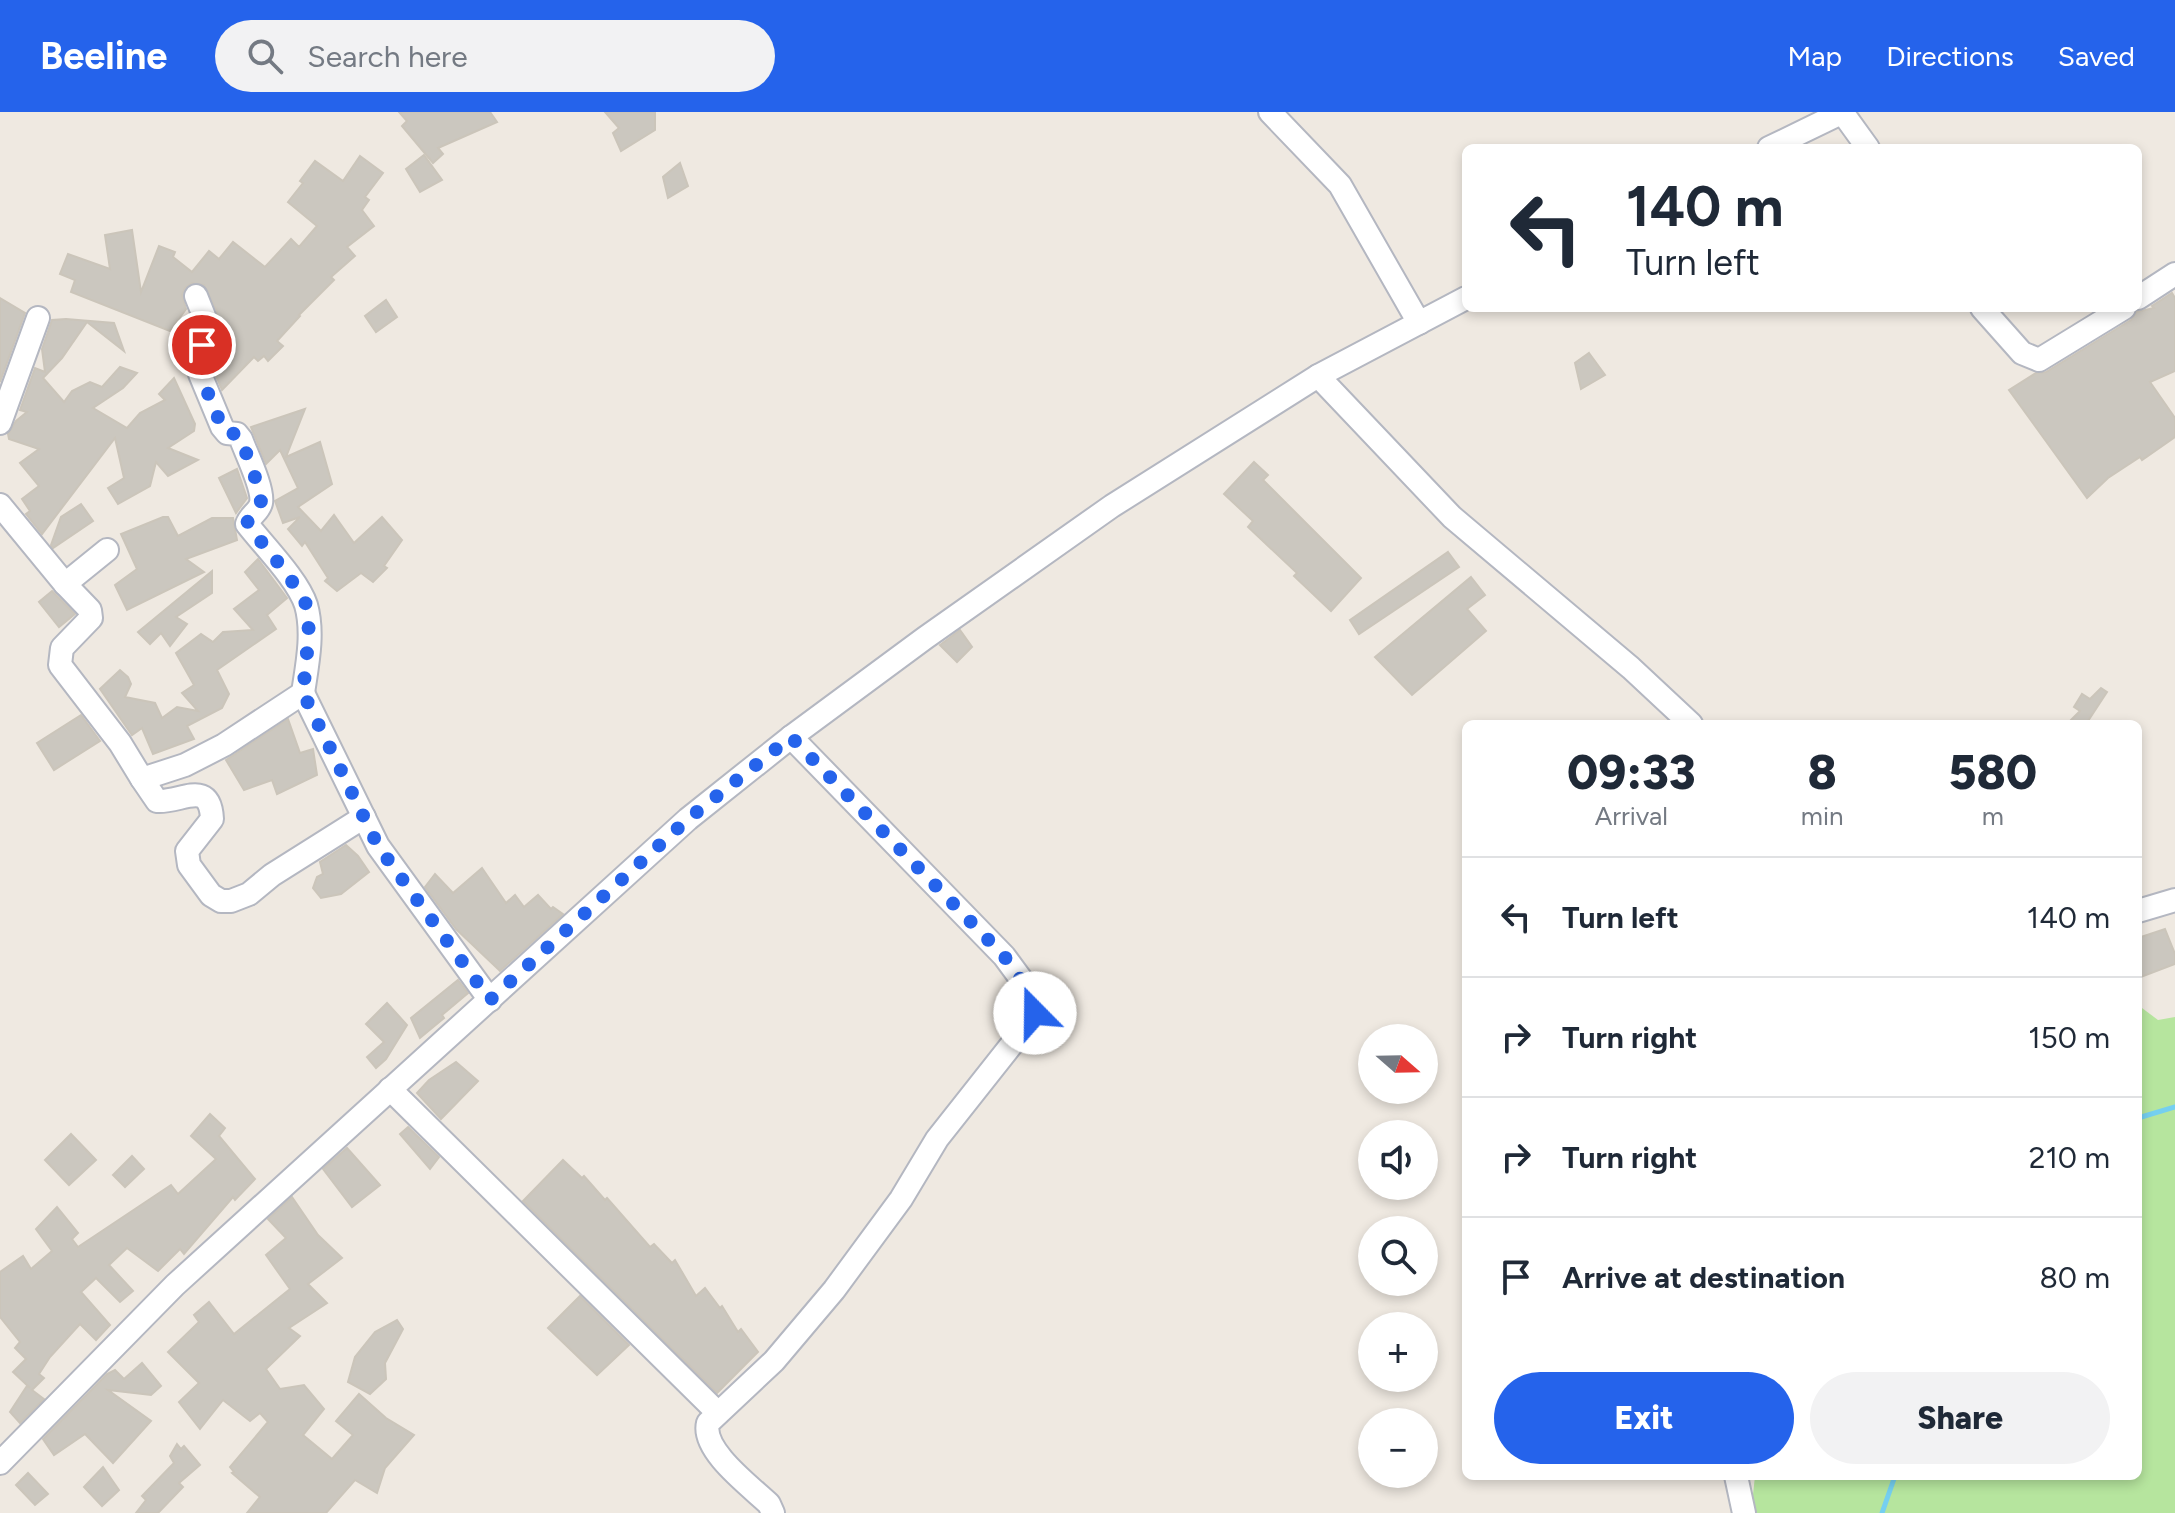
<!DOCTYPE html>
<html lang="en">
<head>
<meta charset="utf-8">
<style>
  body { margin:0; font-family:Figtree,sans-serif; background:#f2f2f3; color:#1f2937; height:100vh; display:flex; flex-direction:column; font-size:30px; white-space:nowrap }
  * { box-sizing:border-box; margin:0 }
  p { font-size:26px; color:#747a83 }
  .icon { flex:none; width:44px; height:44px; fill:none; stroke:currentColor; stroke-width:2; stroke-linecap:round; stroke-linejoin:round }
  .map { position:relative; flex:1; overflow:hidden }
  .panel { position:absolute; left:1462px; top:608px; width:680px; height:760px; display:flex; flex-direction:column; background:#fff; border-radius:12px; box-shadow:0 4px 12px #0003 }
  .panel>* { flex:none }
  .hud { position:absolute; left:1462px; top:32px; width:680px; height:168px; border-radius:12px; box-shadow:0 4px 12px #0003; background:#fff; color:#1f2937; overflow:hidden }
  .needle { width:52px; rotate:110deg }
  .fabs { position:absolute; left:1358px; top:912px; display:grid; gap:16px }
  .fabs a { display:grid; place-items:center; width:80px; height:80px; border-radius:50%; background:#fff; box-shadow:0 4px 12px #0003; font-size:40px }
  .pin { position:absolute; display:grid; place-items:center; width:68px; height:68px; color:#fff; margin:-34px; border:4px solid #fff; border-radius:50%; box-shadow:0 2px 8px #0007 }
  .me { position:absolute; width:88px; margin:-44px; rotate:338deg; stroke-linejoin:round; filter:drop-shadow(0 0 6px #0008) }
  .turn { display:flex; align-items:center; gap:28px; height:168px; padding:0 32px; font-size:36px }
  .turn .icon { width:104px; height:104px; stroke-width:2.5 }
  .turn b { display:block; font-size:56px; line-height:68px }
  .eta { display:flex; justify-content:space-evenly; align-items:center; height:136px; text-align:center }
  .eta b { font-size:48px; font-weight:800; line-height:56px }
  .action { display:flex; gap:16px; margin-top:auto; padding:16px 32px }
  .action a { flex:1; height:92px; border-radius:48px; background:#2563eb; color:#fff; font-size:32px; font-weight:800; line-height:92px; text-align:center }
  .action a+a { background:#f2f2f3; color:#1f2937 }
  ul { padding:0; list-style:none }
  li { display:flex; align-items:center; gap:24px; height:120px; padding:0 32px; border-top:2px solid #e0e1e3 }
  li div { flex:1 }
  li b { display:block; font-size:30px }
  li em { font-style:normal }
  header { display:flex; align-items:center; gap:48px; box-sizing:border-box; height:112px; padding:0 40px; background:#2563eb; color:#fff }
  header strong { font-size:38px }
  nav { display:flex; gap:44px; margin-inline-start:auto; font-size:28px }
  .search { width:560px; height:72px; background:#f2f2f3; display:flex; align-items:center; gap:20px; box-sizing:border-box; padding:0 28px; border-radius:44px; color:#747a83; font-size:30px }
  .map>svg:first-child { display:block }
  .green { fill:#b6e59e }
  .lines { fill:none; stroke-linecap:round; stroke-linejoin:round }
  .stream { stroke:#75cff0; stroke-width:5 }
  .building { fill:#cbc7bf; stroke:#cbc5ba; stroke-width:2 }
  .minor-casing { stroke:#b4b7c1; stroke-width:26 }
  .minor { stroke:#fff; stroke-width:22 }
  .route { stroke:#2563eb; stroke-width:14; stroke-dasharray:0 25.2 }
</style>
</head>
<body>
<header>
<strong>Beeline</strong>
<div class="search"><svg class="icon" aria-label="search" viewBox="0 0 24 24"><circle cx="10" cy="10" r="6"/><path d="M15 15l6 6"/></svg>Search here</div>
<nav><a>Map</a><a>Directions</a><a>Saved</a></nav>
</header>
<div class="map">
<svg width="2175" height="1401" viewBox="0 0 2175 1401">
  <rect width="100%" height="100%" fill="#efe9e1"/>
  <polygon class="green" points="2138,893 2158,908 2175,905 2175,1401 1751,1401 1755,1364 2138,1364"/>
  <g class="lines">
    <g class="stream">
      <polyline points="2138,1006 2175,995"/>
      <polyline points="1882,1401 1895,1364"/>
    </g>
  </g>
  <g class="building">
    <polygon points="399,0 490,0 497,10 438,36 443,42 433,51 402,14 407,9"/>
    <polygon points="605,0 655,0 655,18 621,39 613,21 619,16"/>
    <polygon points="424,43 442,68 420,80 406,57"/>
    <polygon points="360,44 383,61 365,85 369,88 362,98 374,114 347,135 355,144 331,165 334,168 299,203 300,204 277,229 283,234 268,249 264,244 258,249 254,245 222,278 216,264 219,261 215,254 232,236 223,226 225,224 217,214 217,199 204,173 192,171 185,176 182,183 186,197 170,219 71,180 75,168 60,162 68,142 110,157 105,123 132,118 141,180 159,134 175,140 173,145 192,160 209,139 219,147 233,130 265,155 291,127 299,135 317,114 288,90 303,71 300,69 315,49 343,69"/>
    <polygon points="680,51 688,74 668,86 663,65"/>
    <polygon points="2172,181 2175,186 2175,259 2150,270 2175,306 2175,325 2142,348 2140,345 2108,366 2087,386 2009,278 2036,261 2046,260 2131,208 2137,200 2154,196 2152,194"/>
    <polygon points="0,186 25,201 0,270"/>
    <polygon points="386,188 397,205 376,220 365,204"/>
    <polygon points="66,207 114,211 124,239 87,210 62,246 43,266 64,290 72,279 90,270 102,275 120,255 137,261 123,276 93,296 127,316 140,301 165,288 159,282 174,266 195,312 194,319 168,336 198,348 168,364 156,350 150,374 118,392 108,376 124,366 115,326 42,422 26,402 30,399 22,387 39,374 20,351 39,337 9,327 8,322 16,309 27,300 20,298 35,256 45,260 42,237 52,208"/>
    <polygon points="1589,241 1605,263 1581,277 1575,251"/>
    <polygon points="305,297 286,345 320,330 332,372 298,395 321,419 334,403 354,431 382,405 402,428 384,454 387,456 373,470 361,461 337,479 325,469 328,466 305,430 302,434 288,417 300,405 283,411 275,389 298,376 280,338 266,352 251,315"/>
    <polygon points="1254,350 1268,363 1263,368 1361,466 1331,499 1294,464 1297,461 1248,415 1253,409 1224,382"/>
    <polygon points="237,357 247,386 236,401 219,366"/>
    <polygon points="81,392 93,409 53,436 51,433 61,405"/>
    <polygon points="163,405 168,405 178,424 212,406 233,406 237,428 186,447 204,460 127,498 115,473 137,457 121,422"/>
    <polygon points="1448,440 1459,455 1359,522 1350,508"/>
    <polygon points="258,447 287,486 267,503 276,517 217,558 229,582 222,596 187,614 194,627 153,642 142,616 132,623 100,577 120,558 128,565 131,572 125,585 155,591 162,606 177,595 198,599 182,581 194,573 176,541 201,522 213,530 223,520 253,518 234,497 259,478 245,460"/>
    <polygon points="212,459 212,481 176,505 187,512 170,534 161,521 150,532 138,520"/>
    <polygon points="1471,465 1485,483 1467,497 1486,519 1412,583 1375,545"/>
    <polygon points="52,479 75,502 59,515 39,490"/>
    <polygon points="960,518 972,535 957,550 940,533"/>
    <polygon points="2101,576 2107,580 2086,612 2067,612 2080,599 2074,595 2082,582 2090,587"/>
    <polygon points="81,603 100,629 54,658 37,631"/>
    <polygon points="288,607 300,641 313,637 317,663 277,682 272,668 244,678 226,648"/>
    <polygon points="346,733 358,744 369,760 341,782 321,786 313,776 317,765 323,762 320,750"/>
    <polygon points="482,756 506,791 515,783 524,795 538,783 551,797 553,795 563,802 500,859 456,817 425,775 435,762 453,781"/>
    <polygon points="2165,817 2175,842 2175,852 2138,866 2138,826"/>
    <polygon points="458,868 468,881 442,903 444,906 420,926 411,906"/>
    <polygon points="387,891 407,913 386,947 376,956 367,945 384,930 366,912"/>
    <polygon points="456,950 478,969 441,1007 417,981 429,968"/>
    <polygon points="210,1002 225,1016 219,1024 255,1067 235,1088 233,1085 184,1142 180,1137 158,1159 127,1136 109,1153 133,1179 120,1190 96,1166 81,1180 110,1213 96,1228 80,1212 50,1245 39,1262 44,1266 32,1278 44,1287 20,1311 10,1300 27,1274 30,1276 13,1260 26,1247 15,1236 20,1230 0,1205 0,1160 23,1144 31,1157 52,1139 36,1117 57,1095 78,1121 72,1127 78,1135 171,1073 178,1082 216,1047 191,1024"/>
    <polygon points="408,1015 439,1045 430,1057 400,1022"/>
    <polygon points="71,1022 96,1048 69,1073 45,1048"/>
    <polygon points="347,1036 380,1073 352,1095 323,1057"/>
    <polygon points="132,1044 144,1057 125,1075 113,1063"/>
    <polygon points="563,1048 582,1066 584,1064 605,1088 607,1086 650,1135 654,1132 672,1151 675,1148 696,1184 705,1176 720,1196 722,1194 738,1220 741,1217 758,1240 717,1281 523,1089"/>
    <polygon points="292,1085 318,1123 342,1146 308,1172 327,1191 289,1216 300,1224 266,1257 280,1277 304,1273 324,1297 303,1323 332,1347 353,1323 336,1309 359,1282 386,1306 414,1323 385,1356 377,1381 355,1368 326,1401 247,1401 260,1385 232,1361 234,1360 230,1355 268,1310 260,1301 250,1309 223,1288 200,1317 179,1290 199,1271 168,1240 199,1210 194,1203 209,1190 234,1222 290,1177 266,1143 286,1126 268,1107"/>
    <polygon points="580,1184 629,1233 597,1263 548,1216"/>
    <polygon points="397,1208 403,1217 385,1251 386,1267 370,1282 348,1270 355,1245 375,1220"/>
    <polygon points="142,1251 161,1274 151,1283 108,1278 151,1309 113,1351 85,1322 54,1343 43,1327 107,1262 115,1258 124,1267"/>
    <polygon points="177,1332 181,1337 184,1334 200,1353 179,1371 183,1375 158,1401 136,1401 146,1388 142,1384 174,1351 170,1344"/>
    <polygon points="103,1355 119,1378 102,1394 84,1375"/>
    <polygon points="28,1361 48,1382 35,1393 16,1373"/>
  </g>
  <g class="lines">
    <defs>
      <g id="minor">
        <polyline points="1270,0 1340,73 1419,211"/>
        <polyline points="1842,0 1868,36"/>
        <polyline points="1769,36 1843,0"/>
        <path d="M 196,184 L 204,204 L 200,262 L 222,315 L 227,321 L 237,322 L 241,327 C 246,341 264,377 261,391 C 259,400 250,403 247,412 C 264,434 298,468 306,493 C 314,521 307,554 303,581"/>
        <polyline points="2138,186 2175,162"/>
        <polyline points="1982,196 2022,241 2039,248 2124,196"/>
        <polyline points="1318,264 1452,405 1631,556 1691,612"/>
        <polyline points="0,311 38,206"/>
        <polyline points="0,393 65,472 90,498 91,506 62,536 60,553 120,631 142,667 185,653 224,633 303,581 378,734 490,888"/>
        <polyline points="65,472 107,438"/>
        <path d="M 142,667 L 157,689 C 181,691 210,666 212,707 L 187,739 L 189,753 L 211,783 L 221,789 L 231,789 L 249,782 L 272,763 L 364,705"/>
        <polyline points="2138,799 2175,788"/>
        <polyline points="390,977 718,1301"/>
        <polyline points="0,1351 175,1173 688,707 791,625 925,526 1112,394 1318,264 1466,186"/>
        <polyline points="1736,1364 1744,1401"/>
        <path d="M 773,1401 L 769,1392 C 750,1374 701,1338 708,1311 L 774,1249 L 834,1178 L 901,1087 L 937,1027 L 1031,908 L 1036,894 L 1032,882 L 1004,844 L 791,625"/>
      </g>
    </defs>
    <use href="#minor" class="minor-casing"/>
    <use href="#minor" class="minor"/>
  </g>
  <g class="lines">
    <polyline class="route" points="202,233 200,262 222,315 227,321 237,322 241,327 260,379 261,391 249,405 247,412 288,463 306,492 309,520 303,581 378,734 490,888 688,707 791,625 1004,844 1035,888 1035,901"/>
  </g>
</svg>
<div class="fabs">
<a><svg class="needle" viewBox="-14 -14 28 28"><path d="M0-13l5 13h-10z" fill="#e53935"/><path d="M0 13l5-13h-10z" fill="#747a83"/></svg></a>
<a><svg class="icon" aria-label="sound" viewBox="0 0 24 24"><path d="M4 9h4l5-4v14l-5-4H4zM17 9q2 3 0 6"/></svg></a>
<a><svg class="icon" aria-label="search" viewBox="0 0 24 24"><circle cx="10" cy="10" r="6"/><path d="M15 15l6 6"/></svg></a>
<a>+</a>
<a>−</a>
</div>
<div class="pin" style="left:202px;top:233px;background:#d93025"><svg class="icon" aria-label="arrive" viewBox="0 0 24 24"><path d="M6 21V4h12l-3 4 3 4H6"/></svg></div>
<svg class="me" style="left:1035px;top:901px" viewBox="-20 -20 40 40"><circle r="19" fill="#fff"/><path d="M0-13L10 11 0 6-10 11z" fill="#2563eb"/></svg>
<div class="hud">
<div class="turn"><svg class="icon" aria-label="left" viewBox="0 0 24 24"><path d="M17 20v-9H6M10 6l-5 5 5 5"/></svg><div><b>140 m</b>Turn left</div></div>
</div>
<section class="panel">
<div class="eta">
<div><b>09:33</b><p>Arrival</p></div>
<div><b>8</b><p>min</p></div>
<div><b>580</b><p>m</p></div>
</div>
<ul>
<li><svg class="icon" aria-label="left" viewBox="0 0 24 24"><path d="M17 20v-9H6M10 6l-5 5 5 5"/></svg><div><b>Turn left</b></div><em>140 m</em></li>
<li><svg class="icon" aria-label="right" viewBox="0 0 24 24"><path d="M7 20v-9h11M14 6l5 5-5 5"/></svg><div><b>Turn right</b></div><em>150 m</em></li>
<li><svg class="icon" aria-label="right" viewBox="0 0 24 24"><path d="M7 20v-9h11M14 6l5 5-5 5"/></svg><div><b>Turn right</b></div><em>210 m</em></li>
<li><svg class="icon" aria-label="arrive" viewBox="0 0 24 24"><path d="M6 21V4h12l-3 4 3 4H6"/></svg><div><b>Arrive at destination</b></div><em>80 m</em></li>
</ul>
<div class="action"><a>Exit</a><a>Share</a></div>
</section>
</div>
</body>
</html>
